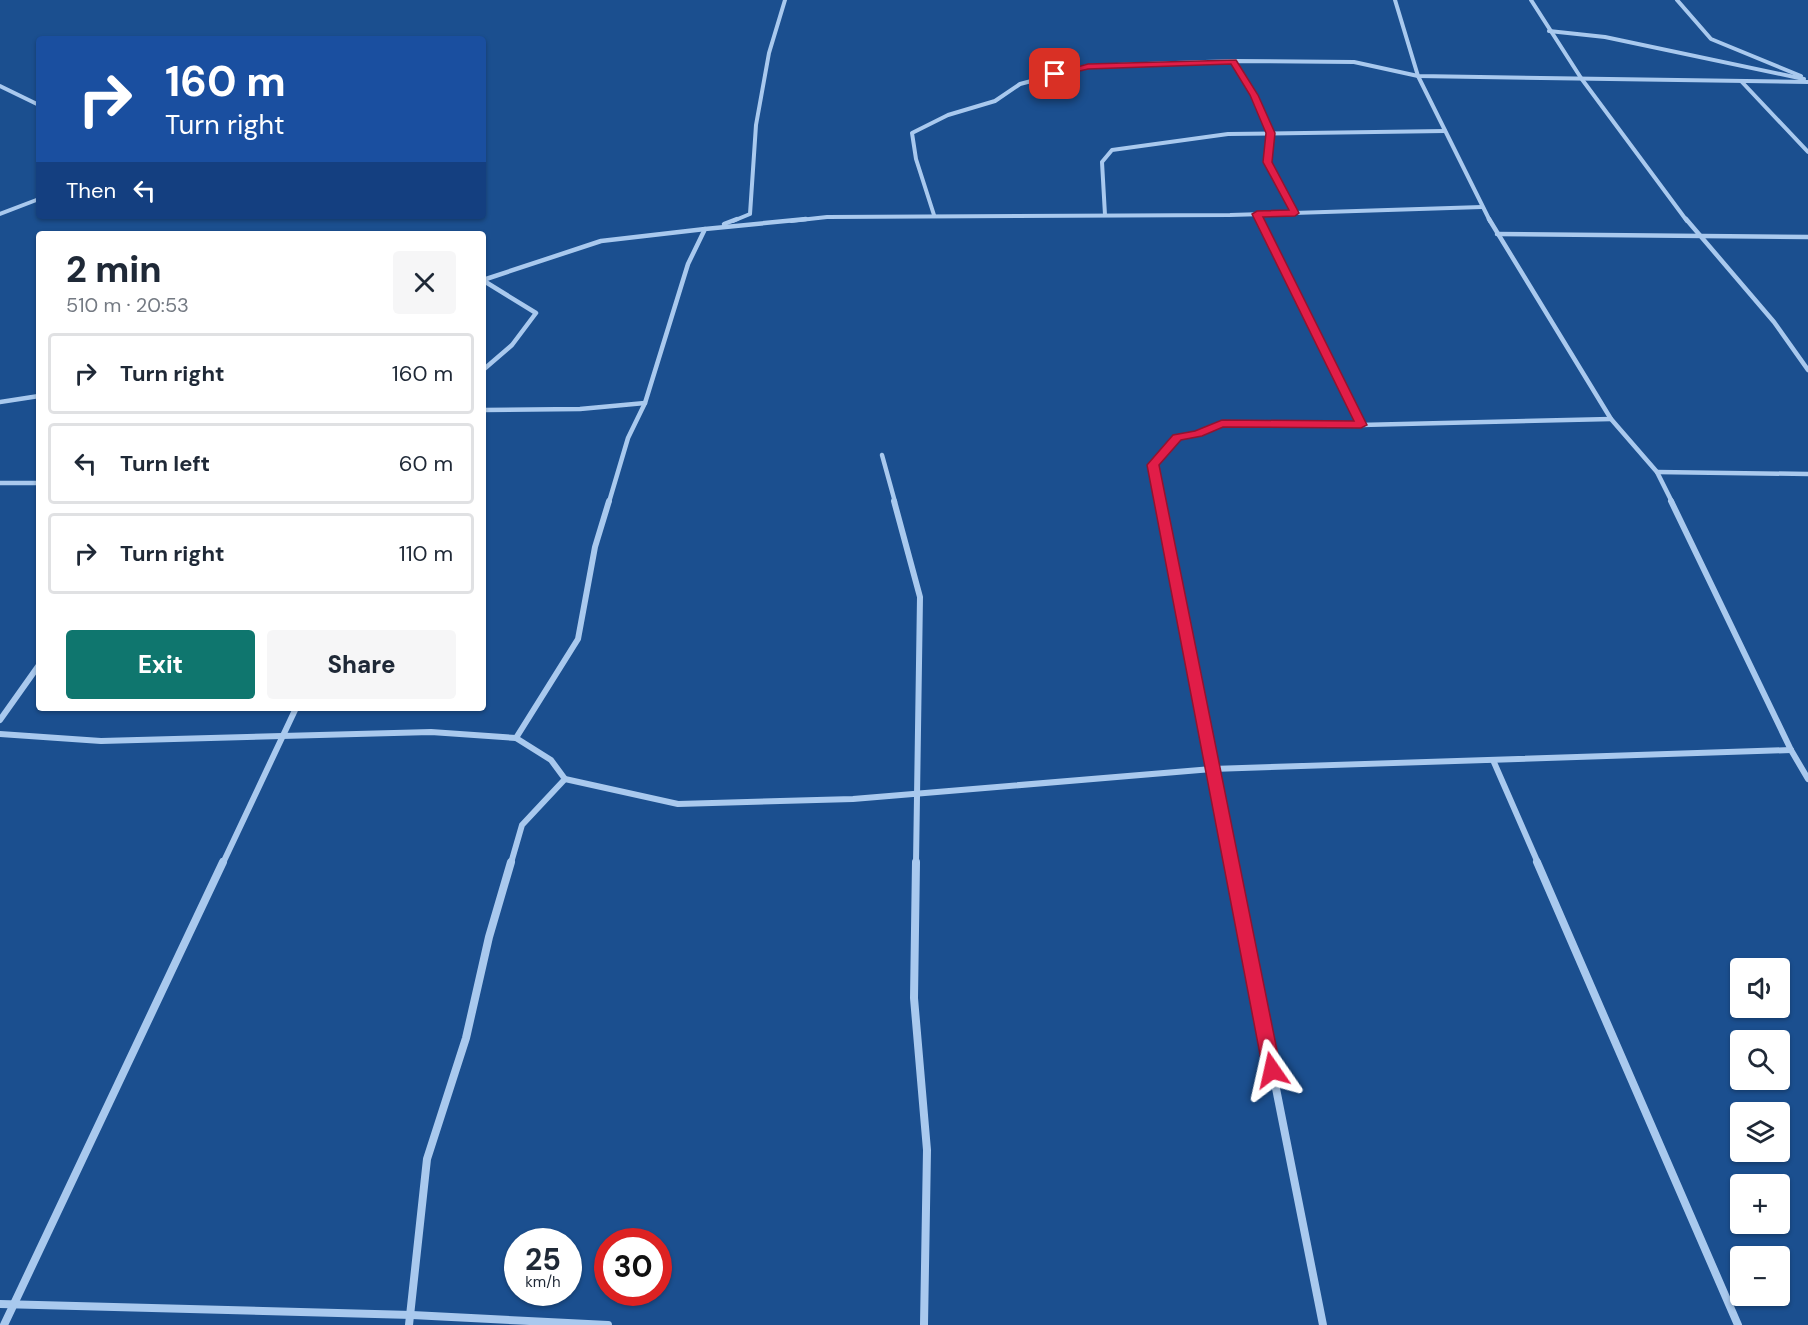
<!DOCTYPE html>
<html lang="en">
<head>
<meta charset="utf-8">
<style>
  body { margin:0; font-family:"DM Sans",sans-serif; background:#f6f6f7; color:#1f2937; height:100vh; display:flex; flex-direction:column; font-size:22px; white-space:nowrap }
  * { box-sizing:border-box; margin:0 }
  p { font-size:20px; color:#747a83 }
  .icon { flex:none; width:33px; height:33px; fill:none; stroke:currentColor; stroke-width:2; stroke-linecap:round; stroke-linejoin:round }
  .map { position:relative; flex:1; overflow:hidden }
  .side { position:absolute; left:36px; top:231px; width:450px; height:480px; display:flex; flex-direction:column; background:#fff; border-radius:6px; box-shadow:0 2px 4px #0004 }
  .side>* { flex:none }
  .guide { position:absolute; left:36px; top:36px; width:450px; height:183px; border-radius:6px; box-shadow:0 2px 4px #0004; background:#1a4fa0; color:#fff; overflow:hidden }
  .fabs { position:absolute; left:1730px; top:958px; display:grid; gap:12px }
  .fabs a { display:grid; place-items:center; width:60px; height:60px; border-radius:6px; background:#fff; box-shadow:0 2px 4px #0004; font-size:30px }
  .speed { position:absolute; left:504px; top:1228px; display:flex; gap:12px; font-size:30px; font-weight:700; text-align:center }
  .speed>* { display:grid; place-content:center; width:78px; height:78px; border-radius:50%; background:#fff; box-shadow:0 2px 4px #0004; line-height:1 }
  .speed small { font-size:15px; font-weight:400 }
  .speed .limit { border:9px solid #d22; background:#fff; color:#111 }
  .pin { position:absolute; display:grid; place-items:center; width:51px; height:51px; color:#fff; margin:-26px; border-radius:12px; box-shadow:0 3px 9px #0006 }
  .me { position:absolute; width:66px; margin:-33px; rotate:349deg; stroke-linejoin:round; filter:drop-shadow(0 0 4px #0008) }
  .turn { display:flex; align-items:center; gap:21px; height:126px; padding:0 30px; font-size:27px }
  .turn .icon { width:78px; height:78px; stroke-width:2.5 }
  .turn b { display:block; font-size:42px; line-height:51px }
  .then { display:flex; align-items:center; height:57px; padding:0 30px; background:#0003; gap:12px; font-size:22px }
  .round { display:grid; place-items:center; flex:none; width:63px; height:63px; border-radius:6px; background:#f6f6f7 }
  .summary { display:flex; align-items:center; justify-content:space-between; height:102px; padding:0 30px }
  h1 { font-size:36px; font-weight:800; line-height:45px }
  .cta { display:flex; gap:12px; margin-top:auto; padding:12px 30px }
  .cta a { flex:1; height:69px; border-radius:6px; background:#0f766e; color:#fff; font-size:24px; font-weight:800; line-height:69px; text-align:center }
  .cta a+a { background:#f6f6f7; color:#1f2937 }
  ul { padding:0; list-style:none }
  li { display:flex; align-items:center; gap:18px; height:81px; margin:0 12px 9px; padding:0 18px; border:3px solid #e0e1e3; border-radius:6px }
  li div { flex:1 }
  li b { display:block; font-size:22px }
  li em { font-style:normal }
  .map>svg:first-child { display:block }
  .lines { fill:none; stroke-linecap:round; stroke-linejoin:round }
  .minor-far3 { stroke:#a9c9ee; stroke-width:4 }
  .minor-far2 { stroke:#a9c9ee; stroke-width:4.5 }
  .minor-far1 { stroke:#a9c9ee; stroke-width:6 }
  .minor { stroke:#a9c9ee; stroke-width:8 }
  .route { fill:#e11d48; stroke:#92132f; stroke-width:1.5 }
</style>
</head>
<body>
<div class="map">
<svg width="1808" height="1325" viewBox="0 0 1808 1325">
  <rect width="100%" height="100%" fill="#1b4f8f"/>
  <g class="lines">
    <g class="minor-far3">
      <polyline points="1395,0 1418,76 1490,221"/>
      <polyline points="1531,0 1581,78 1687,221"/>
      <polyline points="1677,0 1711,39 1801,76"/>
      <polyline points="1549,31 1605,37 1804,79"/>
      <polyline points="1234,61 1254,95 1271,133 1268,163 1295,213"/>
      <polyline points="1741,81 1808,152"/>
      <polyline points="0,86 39,105"/>
      <polyline points="0,214 39,199"/>
      <polyline points="1257,214 1260,221"/>
      <polyline points="934,215 916,159 912,133 948,115 995,101 1020,84 1088,66 1234,61 1354,62 1418,76 1808,82"/>
      <polyline points="1105,215 1102,162 1112,150 1228,134 1445,131"/>
      <polyline points="733,221 750,214 756,125 769,53 785,0"/>
      <polyline points="791,221 827,217 1230,215 1482,207"/>
    </g>
    <g class="minor-far2">
      <polyline points="1259,219 1361,425"/>
      <polyline points="1489,219 1611,419 1657,472 1672,502"/>
      <polyline points="1686,219 1774,322 1808,370"/>
      <polyline points="724,224 737,219"/>
      <polyline points="1497,234 1808,237"/>
      <polyline points="483,280 601,241 705,229"/>
      <polyline points="483,370 512,345 536,313 484,281"/>
      <polyline points="0,402 39,396"/>
      <polyline points="483,410 580,409 645,403"/>
      <polyline points="882,455 895,502"/>
      <polyline points="1657,472 1808,474"/>
      <polyline points="0,483 39,483"/>
      <polyline points="609,502 628,438 645,403 688,264 705,229 806,219"/>
      <polyline points="1160,502 1153,465 1178,437 1197,434 1222,423 1361,425 1611,419"/>
    </g>
    <g class="minor-far1">
      <polyline points="894,501 920,597 916,863"/>
      <polyline points="1160,501 1232,863"/>
      <polyline points="1671,501 1791,750 1808,779"/>
      <polyline points="0,720 39,665"/>
      <polyline points="0,734 101,741 431,732 516,738 551,760 565,779 522,825 511,863"/>
      <polyline points="516,738 578,639 595,547 609,501"/>
      <polyline points="1493,760 1538,863"/>
      <polyline points="565,779 678,804 853,799 1212,769 1791,750"/>
      <polyline points="223,863 296,708"/>
    </g>
    <g class="minor">
      <polyline points="916,862 914,998 927,1150 924,1325"/>
      <polyline points="1231,862 1323,1325"/>
      <polyline points="1537,862 1738,1325"/>
      <polyline points="0,1304 412,1315 608,1325"/>
      <polyline points="4,1325 223,862"/>
      <polyline points="409,1325 427,1159 466,1038 489,937 511,862"/>
    </g>
  </g>
  <polygon class="route" points="1236,60 1258,95 1275,133 1272,162 1299,213 1295,216 1263,217 1367,425 1361,428 1223,427 1202,436 1181,440 1159,465 1281,1070 1278,1076 1272,1078 1266,1076 1263,1070 1147,465 1173,435 1195,431 1222,420 1354,421 1252,214 1257,211 1289,210 1263,162 1266,133 1250,95 1231,64 1088,69 1055,77 1051,74 1088,64"/>
</svg>
<div class="fabs">
<a><svg class="icon" aria-label="sound" viewBox="0 0 24 24"><path d="M4 9h4l5-4v14l-5-4H4zM17 9q2 3 0 6"/></svg></a>
<a><svg class="icon" aria-label="search" viewBox="0 0 24 24"><circle cx="10" cy="10" r="6"/><path d="M15 15l6 6"/></svg></a>
<a><svg class="icon" aria-label="layers" viewBox="0 0 24 24"><path d="M12 4l9 5-9 5-9-5zM3 14l9 5 9-5"/></svg></a>
<a>+</a>
<a>−</a>
</div>
<div class="speed"><div>25<small>km/h</small></div><div class="limit">30</div></div>
<div class="pin" style="left:1055px;top:74px;background:#d93025"><svg class="icon" aria-label="arrive" viewBox="0 0 24 24"><path d="M6 21V4h12l-3 4 3 4H6"/></svg></div>
<svg class="me" style="left:1272px;top:1070px" viewBox="-20 -20 40 40"><path d="M0-17L14 15 0 8-14 15z" fill="#e11d48" stroke="#fff" stroke-width="4"/></svg>
<div class="guide">
<div class="turn"><svg class="icon" aria-label="right" viewBox="0 0 24 24"><path d="M7 20v-9h11M14 6l5 5-5 5"/></svg><div><b>160 m</b>Turn right</div></div>
<div class="then">Then<svg class="icon" aria-label="left" viewBox="0 0 24 24"><path d="M17 20v-9H6M10 6l-5 5 5 5"/></svg></div>
</div>
<section class="side">
<div class="summary"><div><h1>2 min</h1><p>510 m · 20:53</p></div><a class="round"><svg class="icon" aria-label="close" viewBox="0 0 24 24"><path d="M6 6l12 12M18 6L6 18"/></svg></a></div>
<ul>
<li><svg class="icon" aria-label="right" viewBox="0 0 24 24"><path d="M7 20v-9h11M14 6l5 5-5 5"/></svg><div><b>Turn right</b></div><em>160 m</em></li>
<li><svg class="icon" aria-label="left" viewBox="0 0 24 24"><path d="M17 20v-9H6M10 6l-5 5 5 5"/></svg><div><b>Turn left</b></div><em>60 m</em></li>
<li><svg class="icon" aria-label="right" viewBox="0 0 24 24"><path d="M7 20v-9h11M14 6l5 5-5 5"/></svg><div><b>Turn right</b></div><em>110 m</em></li>
</ul>
<div class="cta"><a>Exit</a><a>Share</a></div>
</section>
</div>
</body>
</html>
